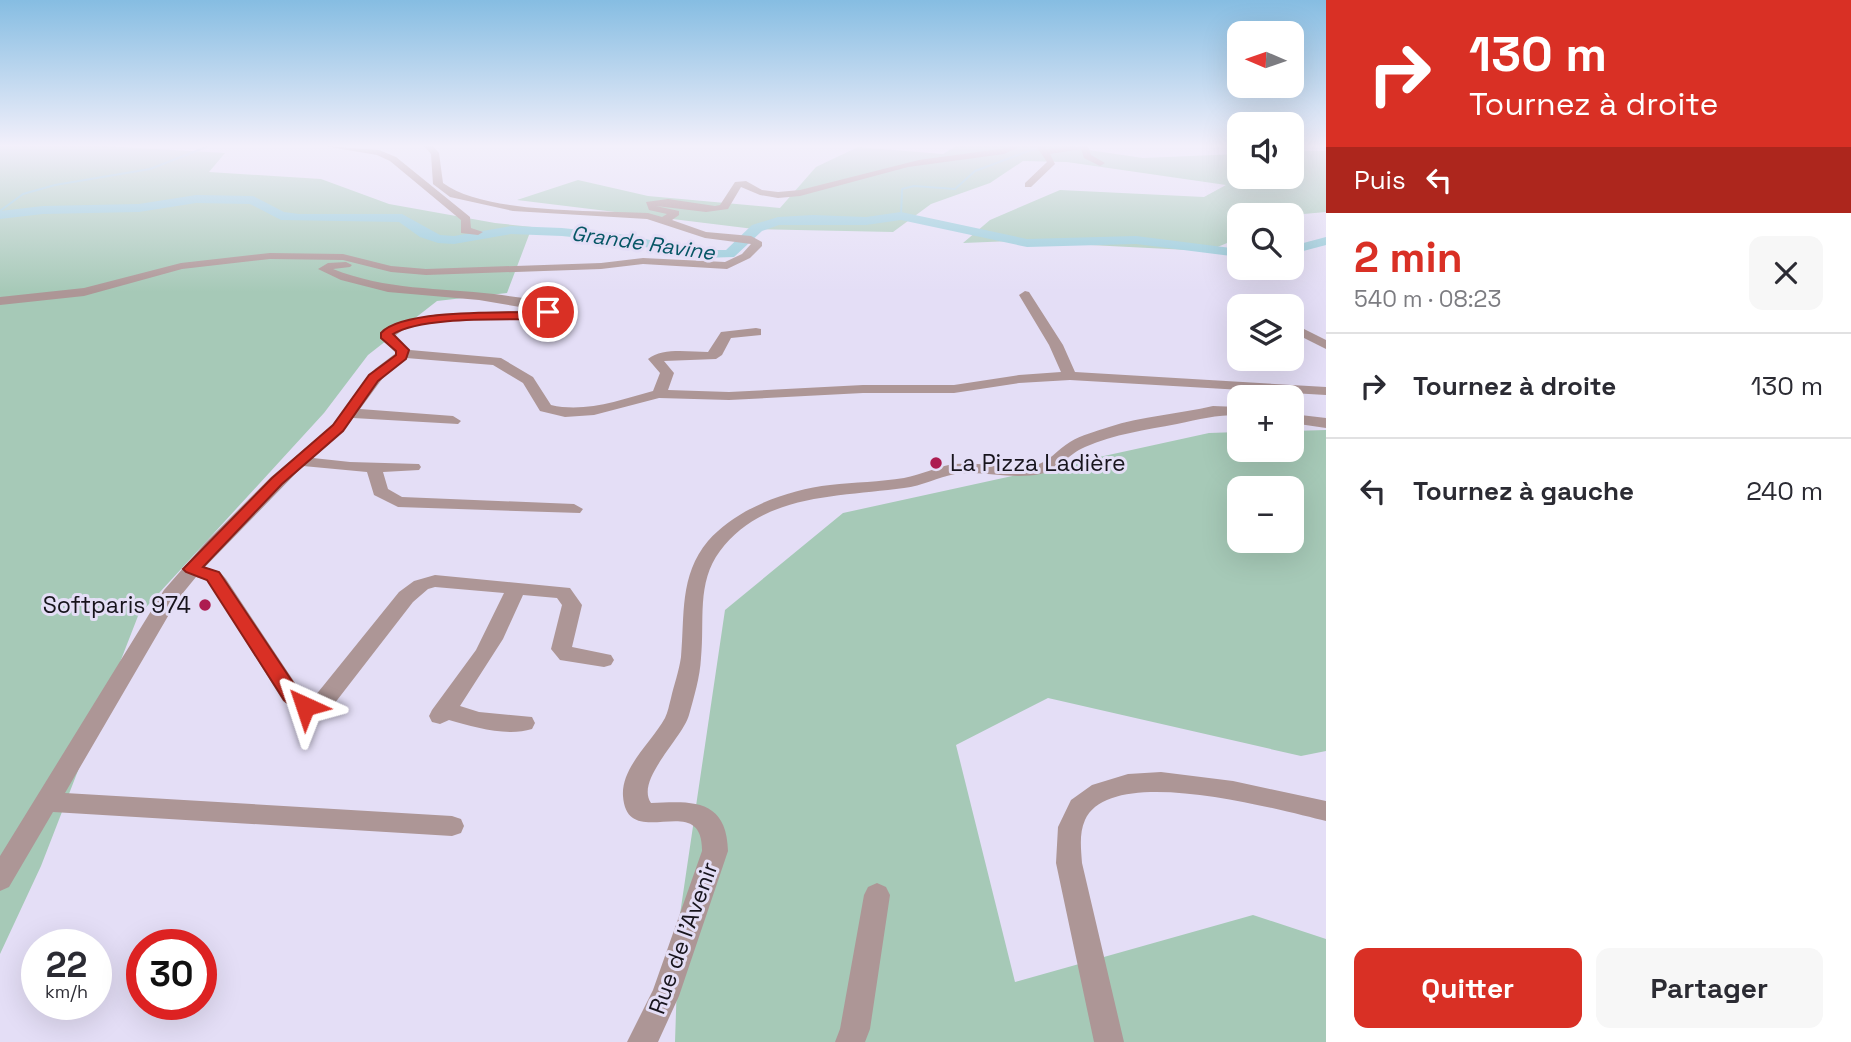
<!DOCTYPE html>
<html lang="fr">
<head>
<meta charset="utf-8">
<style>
  body { margin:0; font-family:"Space Grotesk",sans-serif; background:#f7f7f7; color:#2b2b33; height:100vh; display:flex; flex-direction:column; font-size:26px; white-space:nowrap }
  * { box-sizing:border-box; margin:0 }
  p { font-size:23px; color:#7c7c81 }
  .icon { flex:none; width:38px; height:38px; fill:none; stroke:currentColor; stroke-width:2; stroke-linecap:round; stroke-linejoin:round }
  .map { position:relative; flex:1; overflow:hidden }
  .sheet { display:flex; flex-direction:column; background:#fff; width:525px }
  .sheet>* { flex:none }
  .banner { background:#d93025; color:#fff; overflow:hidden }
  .needle { width:46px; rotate:272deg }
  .tools { position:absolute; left:1227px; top:21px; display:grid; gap:14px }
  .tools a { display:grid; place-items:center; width:77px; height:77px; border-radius:14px; background:#fff; box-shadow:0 7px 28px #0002; font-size:35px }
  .speed { position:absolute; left:21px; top:929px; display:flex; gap:14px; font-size:35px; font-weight:700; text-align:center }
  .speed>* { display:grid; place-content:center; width:91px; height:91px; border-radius:50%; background:#fff; box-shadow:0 7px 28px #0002; line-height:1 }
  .speed small { font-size:18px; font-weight:400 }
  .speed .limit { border:10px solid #d22; background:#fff; color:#111 }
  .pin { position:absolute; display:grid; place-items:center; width:60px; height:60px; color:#fff; margin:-30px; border:4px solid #fff; border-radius:50%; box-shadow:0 2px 7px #0007 }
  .me { position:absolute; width:77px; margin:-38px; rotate:318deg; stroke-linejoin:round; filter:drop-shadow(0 0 5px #0008) }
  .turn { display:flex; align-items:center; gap:24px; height:147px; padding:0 28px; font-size:32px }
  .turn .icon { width:91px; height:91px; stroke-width:2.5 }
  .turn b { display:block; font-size:49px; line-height:60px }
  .then { display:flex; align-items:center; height:66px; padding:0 28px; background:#0003; gap:14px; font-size:26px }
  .round { display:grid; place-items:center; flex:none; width:74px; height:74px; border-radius:14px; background:#f7f7f7 }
  .headline { display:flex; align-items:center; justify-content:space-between; height:119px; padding:0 28px }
  h1 { font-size:42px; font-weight:600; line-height:52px; color:#d93025 }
  .button { display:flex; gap:14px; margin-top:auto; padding:14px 28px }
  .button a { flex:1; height:80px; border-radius:14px; background:#d93025; color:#fff; font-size:28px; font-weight:600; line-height:80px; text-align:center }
  .button a+a { background:#f7f7f7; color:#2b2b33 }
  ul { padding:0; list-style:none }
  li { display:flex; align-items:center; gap:21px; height:105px; padding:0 28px; border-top:2px solid #e1e1e2 }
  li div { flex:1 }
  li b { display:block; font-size:26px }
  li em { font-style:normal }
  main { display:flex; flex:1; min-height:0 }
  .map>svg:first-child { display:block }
  .green { fill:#a6c9b7; fill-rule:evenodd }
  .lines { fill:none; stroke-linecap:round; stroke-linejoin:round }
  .stream { stroke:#93cad8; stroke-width:2 }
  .river { fill:#93cad8; fill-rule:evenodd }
  .minor { fill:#ad9696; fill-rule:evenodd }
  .route { fill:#d93025; stroke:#8d1f18; stroke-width:2 }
  .poi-dot { fill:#ad1c50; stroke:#e4def6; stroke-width:2.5 }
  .labels { text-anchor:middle; stroke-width:6; stroke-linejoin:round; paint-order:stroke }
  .far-water-label { font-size:21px; font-style:italic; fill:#065665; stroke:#e4def6 }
  .poi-label { font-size:23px; fill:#17141c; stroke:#e4def6; text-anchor:start }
  .street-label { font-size:23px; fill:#17141c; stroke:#e4def6 }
</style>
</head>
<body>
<main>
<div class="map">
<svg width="1326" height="1042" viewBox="0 0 1326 1042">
  <rect width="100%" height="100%" fill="#e4def6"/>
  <g class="green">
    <polygon points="0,146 106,146 225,153 209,172 321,179 389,204 495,223 532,227 507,293 437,301 368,355 324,413 138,616 41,866 0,954"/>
    <polygon points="956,146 1076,146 1075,148 1143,158 1239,154 1239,177 1292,177 1292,151 1326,151 1326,212 1292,215 1239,215 1239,238 1208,251 1012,241 963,243 990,220 1060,190 1204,197 1226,185 1067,162 1023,161 990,183 931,204 893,232 754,229 517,200 578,180 648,196 780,208 816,167 858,147 943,154"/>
    <path d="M 1326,430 L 1326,751 L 1301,756 L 1048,698 L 956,745 L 1015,982 L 1253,915 L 1326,939 L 1326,1042 L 675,1042 L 679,921 L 725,610 L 843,513 L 1209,433 L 1239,432 L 1239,450 L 1292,450 L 1292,431 ZM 1239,488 L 1292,488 L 1292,541 L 1239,541 Z"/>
  </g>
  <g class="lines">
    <g class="stream">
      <polyline points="0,211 23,194 55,185 150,169 209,146"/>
      <polyline points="901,216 902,189 914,186 955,189 975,171 1042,146"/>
    </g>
    <g class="river">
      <polygon points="196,195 253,196 284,212 299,214 402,214 440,235 454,236 511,226 562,228 619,234 702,250 726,250 752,225 778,217 813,215 866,217 901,212 1027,239 1136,236 1239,249 1239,257 1136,244 1027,247 901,220 866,225 779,225 762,231 734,257 702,258 619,242 562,236 511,234 454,244 438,243 420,237 399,222 281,220 250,204 196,203 139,212 43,214 0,219 0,211 43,206 139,204"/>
      <polygon points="1326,237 1326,245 1292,254 1292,246"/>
    </g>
    <g class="minor">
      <polygon points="324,146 379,150 396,157 470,217 471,228 483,232 478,235 461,233 461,220 390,161 377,155"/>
      <path d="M 424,146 L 433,146 L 439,153 L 443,183 C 485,214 594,210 648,213 L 662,217 L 667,214 L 649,210 L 646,202 L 668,199 L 715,206 L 720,205 L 735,182 L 746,181 L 762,190 L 778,192 L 800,190 L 919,160 L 1021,146 L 1004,154 L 908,167 L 800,196 L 778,198 L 760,195 L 741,187 L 728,209 L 706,212 L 656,206 L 679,211 L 679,215 L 672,220 L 706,232 L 751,236 L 762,242 L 762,246 L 750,258 L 727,269 L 643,264 L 601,269 L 426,275 L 391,272 L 343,260 L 270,259 L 182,269 L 84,296 L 0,305 L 0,297 L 84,288 L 181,263 L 270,253 L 343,254 L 391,266 L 426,269 L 601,263 L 643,258 L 725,262 L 742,254 L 751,244 L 705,238 L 647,219 L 513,211 L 450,197 L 433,184 L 431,154 Z"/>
      <polygon points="1036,146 1044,146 1046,149 1088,146 1091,155 1105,163 1100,166 1084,158 1081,149 1050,154 1055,164 1031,187 1025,187 1025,183 1047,162"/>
      <path d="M 346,262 L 352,265 L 350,267 L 333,269 C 385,290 440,288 494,294 C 514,297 535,298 552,307 L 552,313 L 538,319 C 507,319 413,315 394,337 L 410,350 L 501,358 L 533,377 L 551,405 C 585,413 620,400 653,391 L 660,373 L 648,359 C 663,347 690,352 708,352 L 721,332 L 756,328 L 761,329 L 761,335 L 731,338 L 722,355 L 716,359 L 664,361 L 674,373 L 668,390 L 729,392 L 863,385 L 954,385 L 1019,375 L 1061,372 L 1049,345 L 1019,295 L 1025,291 L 1029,292 L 1063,345 L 1075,372 L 1326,387 L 1326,395 L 1070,380 L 1019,383 L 954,393 L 863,393 L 729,400 L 659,398 L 594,415 L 565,417 L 540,411 L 523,383 L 493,365 L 406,358 L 385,375 L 360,409 L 453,416 L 461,421 L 458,424 L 353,418 L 343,431 L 313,458 L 350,462 L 419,464 L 421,467 L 419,470 L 383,472 L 388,489 L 402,497 L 574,504 L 583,509 L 580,513 L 398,507 L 374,495 L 367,472 L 303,466 L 205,567 L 220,572 L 226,579 L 299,689 L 309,697 L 315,696 L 399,592 L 414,581 L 435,575 L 570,588 L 582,605 L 572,647 L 611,655 L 614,660 L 611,665 L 604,667 L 560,660 L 551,649 L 562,605 L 557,598 L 523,595 L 503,639 L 460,706 L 479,712 L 532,717 L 535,723 L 532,729 C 507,737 474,727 449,720 L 440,724 L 432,722 L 429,716 L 432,710 L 476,650 L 504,593 L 435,587 L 428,589 L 413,602 L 331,708 L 306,713 L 294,710 L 283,701 L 212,587 L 206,580 L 196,577 L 178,599 L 65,793 L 452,816 L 461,819 L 464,826 L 461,833 L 452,836 L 53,812 L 9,887 L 0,891 L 0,856 L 164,590 L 206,542 L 271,477 L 333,425 L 375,369 L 396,353 L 380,338 L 382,330 L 395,323 L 438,314 L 538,310 L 479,300 L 388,292 L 341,280 L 318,269 L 328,263 Z"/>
      <polygon points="1292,323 1326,340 1326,349 1292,332"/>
      <path d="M 1213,406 L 1239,407 L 1239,415 C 1215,415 1200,419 1177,424 C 1145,430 1115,434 1085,447 C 1068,454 1058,471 1040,474 C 1012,480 983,470 955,474 C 938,477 922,486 904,488 C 840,497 763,493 720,551 C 696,583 705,621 701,658 C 700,677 694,697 689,715 C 682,739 635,780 651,803 C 691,801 727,798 728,851 L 679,996 L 658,1042 L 627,1042 L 653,990 L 702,851 C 703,788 627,854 623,796 C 621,767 652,742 665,718 C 668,712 669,705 671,698 C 674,685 679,671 681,657 C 685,615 679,576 708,541 C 737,508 787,490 830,485 C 855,482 880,482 904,478 C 921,475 938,466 955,464 C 981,461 1008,471 1035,465 C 1048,463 1058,449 1070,442 C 1081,435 1097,431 1109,427 C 1141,416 1180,414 1213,406 Z"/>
      <polygon points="1292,414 1326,418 1326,428 1292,423"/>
      <path d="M 1161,772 L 1233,781 L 1326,801 L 1326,821 C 1279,810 1111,762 1085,820 C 1079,833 1081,849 1082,863 L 1124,1042 L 1094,1042 L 1056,863 L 1058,827 L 1071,800 L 1092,785 L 1128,774 Z"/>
      <polygon points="877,883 886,887 890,895 870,1029 865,1042 835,1042 840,1029 864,895 868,887"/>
    </g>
  </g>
  <linearGradient id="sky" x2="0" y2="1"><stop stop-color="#86bde2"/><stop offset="0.5" stop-color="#f3f0fb"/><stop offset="1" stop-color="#f3f0fb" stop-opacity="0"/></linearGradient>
  <rect width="1326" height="292" fill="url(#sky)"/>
  <path class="route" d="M 548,308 L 552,309 L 552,314 L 538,319 C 501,320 423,316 393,334 L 409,350 L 406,359 L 378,381 L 343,431 L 282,484 L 203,567 L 219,572 L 298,690 L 315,706 L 312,711 C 300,715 294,708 284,700 L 207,580 L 186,572 L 183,569 L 272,478 L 333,425 L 369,375 L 396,355 L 396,351 L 381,338 L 381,333 C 403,309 503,313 537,312 Z"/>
  <g class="poi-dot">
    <circle cx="936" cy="463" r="7"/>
    <circle cx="205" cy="605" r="7"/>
  </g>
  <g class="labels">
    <g class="far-water-label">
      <text transform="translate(643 243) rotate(8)" y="7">Grande Ravine</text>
    </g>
    <g class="poi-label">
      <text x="950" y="471">La Pizza Ladière</text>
      <text x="191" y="613" text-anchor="end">Softparis 974</text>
    </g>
    <g class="street-label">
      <text transform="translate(683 938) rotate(-70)" y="8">Rue de l'Avenir</text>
    </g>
  </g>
</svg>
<div class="tools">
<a><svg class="needle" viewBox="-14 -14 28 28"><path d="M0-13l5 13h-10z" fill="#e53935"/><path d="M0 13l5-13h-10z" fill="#7c7c81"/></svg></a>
<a><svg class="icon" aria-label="sound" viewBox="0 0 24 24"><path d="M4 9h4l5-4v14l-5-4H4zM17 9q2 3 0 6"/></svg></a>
<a><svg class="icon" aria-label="search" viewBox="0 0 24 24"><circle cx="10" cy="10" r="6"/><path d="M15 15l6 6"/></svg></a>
<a><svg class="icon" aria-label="layers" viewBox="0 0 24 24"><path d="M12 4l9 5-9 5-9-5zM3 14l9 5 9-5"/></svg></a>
<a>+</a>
<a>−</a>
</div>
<div class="speed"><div>22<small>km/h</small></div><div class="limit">30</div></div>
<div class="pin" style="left:548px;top:312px;background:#d93025"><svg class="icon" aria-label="arrive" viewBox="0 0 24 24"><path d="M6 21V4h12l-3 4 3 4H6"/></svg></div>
<svg class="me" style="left:305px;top:706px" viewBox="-20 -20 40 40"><path d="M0-17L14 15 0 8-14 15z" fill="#d93025" stroke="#fff" stroke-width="4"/></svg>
</div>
<section class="sheet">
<div class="banner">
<div class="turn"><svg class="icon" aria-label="right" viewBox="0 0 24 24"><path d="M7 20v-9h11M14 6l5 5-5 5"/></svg><div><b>130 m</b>Tournez à droite</div></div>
<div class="then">Puis<svg class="icon" aria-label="left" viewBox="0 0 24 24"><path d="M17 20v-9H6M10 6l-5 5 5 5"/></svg></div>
</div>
<div class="headline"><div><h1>2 min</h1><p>540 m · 08:23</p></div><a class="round"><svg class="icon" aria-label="close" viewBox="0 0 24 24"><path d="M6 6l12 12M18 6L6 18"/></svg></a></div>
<ul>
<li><svg class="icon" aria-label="right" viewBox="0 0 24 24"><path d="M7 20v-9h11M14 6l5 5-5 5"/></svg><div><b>Tournez à droite</b></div><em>130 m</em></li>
<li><svg class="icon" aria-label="left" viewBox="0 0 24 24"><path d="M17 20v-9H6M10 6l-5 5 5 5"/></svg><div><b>Tournez à gauche</b></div><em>240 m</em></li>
</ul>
<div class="button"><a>Quitter</a><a>Partager</a></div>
</section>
</main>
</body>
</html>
